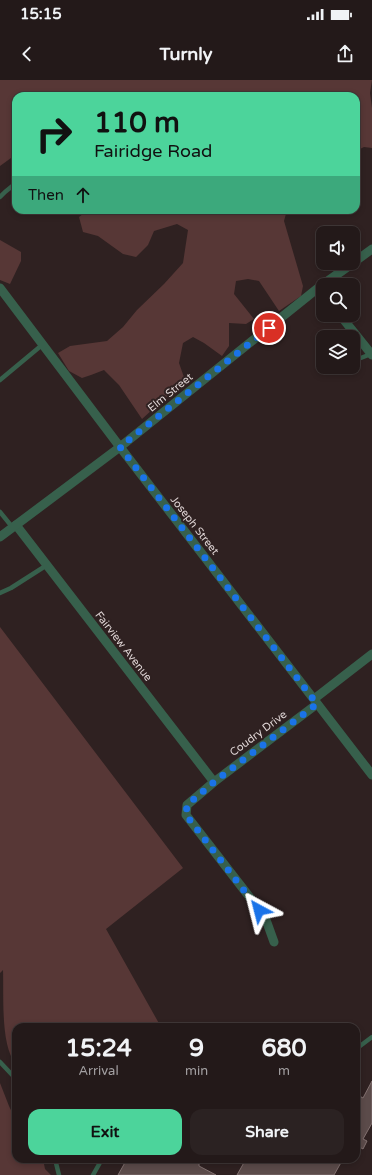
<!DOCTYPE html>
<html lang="en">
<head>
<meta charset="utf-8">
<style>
  body { margin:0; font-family:"Varela Round",sans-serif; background:#2b2222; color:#f1f3f6; height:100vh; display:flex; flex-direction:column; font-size:15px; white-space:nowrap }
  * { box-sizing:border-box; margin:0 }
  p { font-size:13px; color:#a3a0a2 }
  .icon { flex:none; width:22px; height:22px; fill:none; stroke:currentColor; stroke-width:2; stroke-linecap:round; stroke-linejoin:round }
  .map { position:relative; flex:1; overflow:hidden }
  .panel { position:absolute; left:12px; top:943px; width:348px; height:140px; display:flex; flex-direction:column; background:#231919; border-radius:12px; box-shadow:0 2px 6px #0003,0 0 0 1px #403838 }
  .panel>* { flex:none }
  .top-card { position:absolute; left:12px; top:12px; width:348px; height:122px; border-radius:12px; box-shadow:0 2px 6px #0003,0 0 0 1px #403838; background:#4cd49b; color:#111; overflow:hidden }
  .buttons { position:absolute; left:316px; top:146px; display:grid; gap:8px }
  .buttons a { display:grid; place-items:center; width:44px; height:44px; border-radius:8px; background:#231919; box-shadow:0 2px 6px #0003,0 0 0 1px #403838; font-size:20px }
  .pin { position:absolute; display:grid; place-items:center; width:34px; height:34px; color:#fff; margin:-17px; border:2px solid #fff; border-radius:50%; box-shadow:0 1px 4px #0007 }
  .me { position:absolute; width:44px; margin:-22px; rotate:322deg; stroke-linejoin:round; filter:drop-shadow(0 0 3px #0008) }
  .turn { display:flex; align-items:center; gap:14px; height:84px; padding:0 16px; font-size:18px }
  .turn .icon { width:52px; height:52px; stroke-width:2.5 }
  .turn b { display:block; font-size:28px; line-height:34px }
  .then { display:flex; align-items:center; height:38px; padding:0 16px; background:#0003; gap:8px; font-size:15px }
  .eta { display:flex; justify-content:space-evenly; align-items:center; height:68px; text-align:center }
  .eta b { font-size:24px; font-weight:700; line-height:28px }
  .button { display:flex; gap:8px; margin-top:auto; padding:8px 16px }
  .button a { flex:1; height:46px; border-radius:12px; background:#4cd49b; color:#111; font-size:16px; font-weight:700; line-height:46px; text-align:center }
  .button a+a { background:#2b2222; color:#f1f3f6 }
  .status { display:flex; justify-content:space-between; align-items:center; height:28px; padding:0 20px; background:#231919; direction:ltr }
  .status svg { height:11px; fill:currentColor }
  header { display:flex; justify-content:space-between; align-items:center; height:52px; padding:0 16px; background:#231919; font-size:18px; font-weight:700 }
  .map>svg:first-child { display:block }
  .green { fill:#573736 }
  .building { fill:#5b4b4a; stroke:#827170 }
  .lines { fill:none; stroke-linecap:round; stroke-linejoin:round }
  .service { stroke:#37604c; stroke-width:4.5 }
  .minor { stroke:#37604c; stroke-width:9 }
  .route { stroke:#1a73e8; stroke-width:7; stroke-dasharray:0 12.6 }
  .labels { text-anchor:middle; stroke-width:4; stroke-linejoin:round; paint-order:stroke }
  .street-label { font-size:11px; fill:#dfd5d5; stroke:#2f2121 }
</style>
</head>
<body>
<div class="status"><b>15:15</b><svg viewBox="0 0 49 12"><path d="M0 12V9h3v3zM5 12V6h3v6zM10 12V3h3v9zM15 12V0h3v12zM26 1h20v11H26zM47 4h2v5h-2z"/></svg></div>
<header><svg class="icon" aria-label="back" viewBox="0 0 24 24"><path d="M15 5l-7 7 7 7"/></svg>Turnly<svg class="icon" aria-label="share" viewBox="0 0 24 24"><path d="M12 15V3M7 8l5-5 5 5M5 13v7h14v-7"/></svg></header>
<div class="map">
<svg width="372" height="1095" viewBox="0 0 372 1095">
  <rect width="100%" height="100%" fill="#2f2121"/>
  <g class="green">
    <polygon points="0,0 372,0 370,13 372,28 372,68 364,67 356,71 356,16 16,16 16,71 11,78 0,86"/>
    <polygon points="88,130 287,130 284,141 303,206 301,216 279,231 259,201 248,199 236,201 234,214 254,239 246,244 229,243 229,266 222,276 204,263 193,257 183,263 179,283 185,300 142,339 119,305 104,290 91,295 82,298 69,291 58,273 70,266 107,261 123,247 137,230 164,204 183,183 188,150 177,144 154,151 148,165 136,177 123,174 98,156 83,152 79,137"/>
    <polygon points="0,160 21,172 21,181 10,204 0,200"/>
    <path d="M 0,547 L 183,788 L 106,849 L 161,947 L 16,947 L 16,984 C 0,966 4,914 3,890 L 0,893 Z"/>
    <polygon points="0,1003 9,1026 16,1041 16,1079 43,1079 45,1089 51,1095 0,1095"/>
  </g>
  <g class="building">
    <polygon points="372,1001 372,1043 363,1059 367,1061 363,1069 356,1065 356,1014 363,1018"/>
    <polygon points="127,1079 184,1079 188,1081 199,1081 199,1086 216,1095 118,1095"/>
    <polygon points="246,1079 343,1079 334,1095 237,1095"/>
  </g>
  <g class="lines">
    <g class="service">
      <polyline points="0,117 5,112 16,103"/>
      <polyline points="353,281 371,274"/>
      <polyline points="328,287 331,290 340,287"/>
      <polyline points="0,300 42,265"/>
      <polyline points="0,432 13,448"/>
      <polyline points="0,513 11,508 47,485"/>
      <polyline points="356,969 372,957"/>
      <polyline points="0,982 16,999"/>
      <polyline points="55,1079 59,1095"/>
      <polyline points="93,1095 102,1079"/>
    </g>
    <g class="minor">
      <polyline points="353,183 372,169"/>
      <polyline points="0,208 120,367 372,695"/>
      <polyline points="340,235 372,275"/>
      <polyline points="16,445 214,702"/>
      <polyline points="0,457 120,367 318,208 353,183"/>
      <polyline points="314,619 372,574"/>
      <polyline points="274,862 265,837 186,735 187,725 214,702 317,624"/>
    </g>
  </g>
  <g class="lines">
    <polyline class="route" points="259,830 186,735 187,725 214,702 317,624 120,367 269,248"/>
  </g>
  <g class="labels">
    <g class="street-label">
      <text transform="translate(170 312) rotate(-39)" y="4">Elm Street</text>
      <text transform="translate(195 445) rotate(52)" y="4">Joseph Street</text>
      <text transform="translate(124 566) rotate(52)" y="4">Fairview Avenue</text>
      <text transform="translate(258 653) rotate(-37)" y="4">Coudry Drive</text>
    </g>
  </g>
</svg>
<div class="buttons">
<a><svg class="icon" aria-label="sound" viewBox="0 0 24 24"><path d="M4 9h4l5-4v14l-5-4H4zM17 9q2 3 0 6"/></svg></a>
<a><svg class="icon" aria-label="search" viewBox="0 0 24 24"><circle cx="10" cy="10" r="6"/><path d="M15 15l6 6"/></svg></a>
<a><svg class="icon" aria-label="layers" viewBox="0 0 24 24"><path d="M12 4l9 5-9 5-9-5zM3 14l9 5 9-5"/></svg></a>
</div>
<div class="pin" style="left:269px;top:248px;background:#d93025"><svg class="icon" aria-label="arrive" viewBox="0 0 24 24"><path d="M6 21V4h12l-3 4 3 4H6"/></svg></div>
<svg class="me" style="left:259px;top:830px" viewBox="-20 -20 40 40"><path d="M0-17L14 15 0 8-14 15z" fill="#1a73e8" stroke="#fff" stroke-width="4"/></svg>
<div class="top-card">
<div class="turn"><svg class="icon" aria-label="right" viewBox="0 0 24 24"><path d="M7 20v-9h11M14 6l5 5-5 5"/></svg><div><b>110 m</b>Fairidge Road</div></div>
<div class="then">Then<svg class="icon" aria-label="ahead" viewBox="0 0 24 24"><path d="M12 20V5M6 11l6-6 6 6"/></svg></div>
</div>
<section class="panel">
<div class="eta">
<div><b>15:24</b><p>Arrival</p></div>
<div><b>9</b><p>min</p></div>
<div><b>680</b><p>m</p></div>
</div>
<div class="button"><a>Exit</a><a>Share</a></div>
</section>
</div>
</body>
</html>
